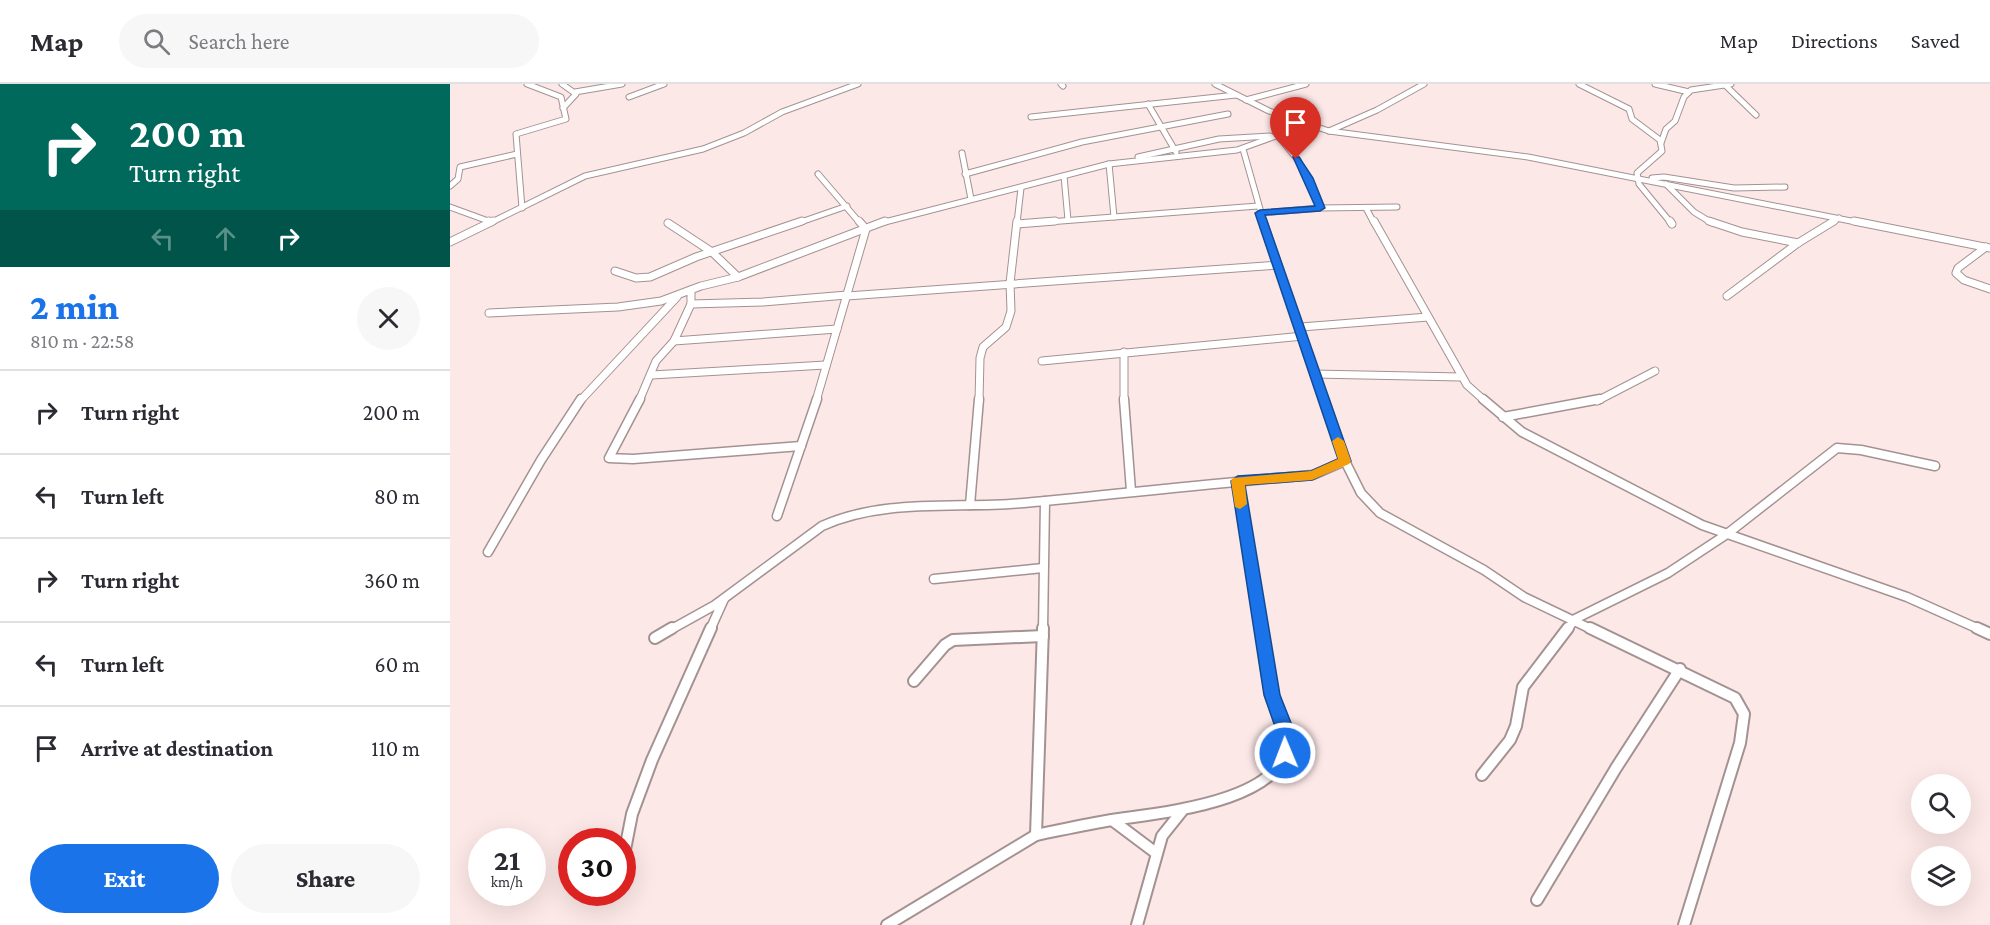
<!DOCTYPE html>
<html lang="en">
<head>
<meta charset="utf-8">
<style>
  body { margin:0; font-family:"Crimson Pro",serif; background:#f7f7f7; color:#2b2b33; height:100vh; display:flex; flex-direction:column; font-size:22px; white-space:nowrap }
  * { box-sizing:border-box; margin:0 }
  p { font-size:20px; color:#7c7c81 }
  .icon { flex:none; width:33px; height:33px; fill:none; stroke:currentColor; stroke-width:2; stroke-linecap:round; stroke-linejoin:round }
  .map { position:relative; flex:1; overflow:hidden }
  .panel { display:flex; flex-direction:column; background:#fff; width:450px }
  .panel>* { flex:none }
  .hud { background:#00695c; color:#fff; overflow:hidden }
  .fabs { position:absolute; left:1461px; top:690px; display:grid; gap:12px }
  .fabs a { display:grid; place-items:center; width:60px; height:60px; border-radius:50%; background:#fff; box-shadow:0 6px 24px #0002; font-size:30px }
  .speed { position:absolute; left:18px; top:744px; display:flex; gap:12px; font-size:30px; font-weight:700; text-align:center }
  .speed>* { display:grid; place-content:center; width:78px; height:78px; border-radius:50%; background:#fff; box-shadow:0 6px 24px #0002; line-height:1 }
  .speed small { font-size:15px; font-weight:400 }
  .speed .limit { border:9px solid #d22; background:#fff; color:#111 }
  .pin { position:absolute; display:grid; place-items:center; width:51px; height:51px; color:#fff; margin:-62px -26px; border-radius:50% 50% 50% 0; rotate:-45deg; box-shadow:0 0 6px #0007 }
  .pin .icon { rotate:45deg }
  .me { position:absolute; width:66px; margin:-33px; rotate:359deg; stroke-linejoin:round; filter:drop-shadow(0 0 4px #0008) }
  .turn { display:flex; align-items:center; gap:21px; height:126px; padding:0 30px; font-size:27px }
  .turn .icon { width:78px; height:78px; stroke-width:2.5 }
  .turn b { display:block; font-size:42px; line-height:51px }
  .lanes { display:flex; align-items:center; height:57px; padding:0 30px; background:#0003; justify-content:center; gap:30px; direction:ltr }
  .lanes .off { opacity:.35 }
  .round { display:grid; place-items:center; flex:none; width:63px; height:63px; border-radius:32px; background:#f7f7f7 }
  .summary { display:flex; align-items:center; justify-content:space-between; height:102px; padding:0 30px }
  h1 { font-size:36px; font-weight:800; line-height:45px; color:#1a73e8 }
  .primary-button { display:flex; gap:12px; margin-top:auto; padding:12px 30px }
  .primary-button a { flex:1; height:69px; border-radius:36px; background:#1a73e8; color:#fff; font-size:24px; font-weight:800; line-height:69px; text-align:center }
  .primary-button a+a { background:#f7f7f7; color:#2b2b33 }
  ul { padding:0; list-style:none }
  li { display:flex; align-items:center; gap:18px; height:84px; padding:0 30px; border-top:2px solid #e1e1e2 }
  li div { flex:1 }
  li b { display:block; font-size:22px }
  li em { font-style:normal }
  header { display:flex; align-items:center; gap:36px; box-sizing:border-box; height:84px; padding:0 30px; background:#fff; border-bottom:2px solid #e1e1e2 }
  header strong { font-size:28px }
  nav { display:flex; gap:33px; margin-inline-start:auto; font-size:21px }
  .search { width:420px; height:54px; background:#f7f7f7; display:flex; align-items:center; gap:15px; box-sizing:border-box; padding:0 21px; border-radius:33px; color:#7c7c81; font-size:22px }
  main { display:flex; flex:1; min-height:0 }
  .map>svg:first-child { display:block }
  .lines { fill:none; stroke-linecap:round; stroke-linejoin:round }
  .street-far3-casing { stroke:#a49292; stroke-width:7 }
  .street-far2-casing { stroke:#a49292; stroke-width:9 }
  .street-far1-casing { stroke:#a49292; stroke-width:11 }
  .street-casing { stroke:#a49292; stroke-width:14 }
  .street-far3 { stroke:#fff; stroke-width:5 }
  .street-far2 { stroke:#fff; stroke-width:7 }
  .street-far1 { stroke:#fff; stroke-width:8 }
  .street { stroke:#fff; stroke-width:10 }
  .route { fill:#1a73e8; stroke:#114b97; stroke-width:1.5 }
  .slow { fill:#f59e0b }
</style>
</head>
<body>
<header>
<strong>Map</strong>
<div class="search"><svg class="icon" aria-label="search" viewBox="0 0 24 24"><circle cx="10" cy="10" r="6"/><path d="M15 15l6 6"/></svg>Search here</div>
<nav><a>Map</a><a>Directions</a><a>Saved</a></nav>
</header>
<main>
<section class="panel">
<div class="hud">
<div class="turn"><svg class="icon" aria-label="right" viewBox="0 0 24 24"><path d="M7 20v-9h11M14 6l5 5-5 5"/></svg><div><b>200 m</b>Turn right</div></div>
<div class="lanes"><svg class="icon off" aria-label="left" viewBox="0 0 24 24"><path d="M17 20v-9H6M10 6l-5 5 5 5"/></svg><svg class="icon off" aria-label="ahead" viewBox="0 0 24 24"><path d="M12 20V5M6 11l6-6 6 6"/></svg><svg class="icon" aria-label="right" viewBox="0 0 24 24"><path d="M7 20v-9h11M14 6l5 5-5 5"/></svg></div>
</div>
<div class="summary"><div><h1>2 min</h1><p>810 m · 22:58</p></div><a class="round"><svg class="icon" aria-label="close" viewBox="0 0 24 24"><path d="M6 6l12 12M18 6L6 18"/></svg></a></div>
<ul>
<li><svg class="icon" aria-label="right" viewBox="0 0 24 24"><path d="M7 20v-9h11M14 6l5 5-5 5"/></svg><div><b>Turn right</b></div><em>200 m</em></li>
<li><svg class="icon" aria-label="left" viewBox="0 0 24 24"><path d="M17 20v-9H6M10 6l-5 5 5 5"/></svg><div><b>Turn left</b></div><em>80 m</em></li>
<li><svg class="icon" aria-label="right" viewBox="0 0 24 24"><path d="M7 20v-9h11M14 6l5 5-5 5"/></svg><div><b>Turn right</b></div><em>360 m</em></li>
<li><svg class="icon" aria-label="left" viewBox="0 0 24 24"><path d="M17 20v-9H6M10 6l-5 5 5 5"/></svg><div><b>Turn left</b></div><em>60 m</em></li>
<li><svg class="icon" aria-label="arrive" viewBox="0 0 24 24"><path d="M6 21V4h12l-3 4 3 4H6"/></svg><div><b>Arrive at destination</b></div><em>110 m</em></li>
</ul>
<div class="primary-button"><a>Exit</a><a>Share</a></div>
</section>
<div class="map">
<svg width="1540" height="841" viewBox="0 0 1540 841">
  <rect width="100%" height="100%" fill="#fce8e7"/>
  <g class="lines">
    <defs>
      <g id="street-far3">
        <polyline points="112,0 126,10 113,24"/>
        <polyline points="611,0 613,2"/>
        <polyline points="765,0 819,27 879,47 1078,73 1411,139"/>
        <polyline points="1129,0 1179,25 1182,35 1210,56 1212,67 1187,89 1189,100 1221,139"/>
        <polyline points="1205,0 1239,8"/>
        <polyline points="1274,0 1306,31"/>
        <polyline points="125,8 172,0"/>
        <polyline points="179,13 214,0"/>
        <polyline points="796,16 856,0"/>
        <polyline points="698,20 726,68"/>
        <polyline points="581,33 786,11"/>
        <polyline points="879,47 927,26 974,0"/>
        <polyline points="828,52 848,76 870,124"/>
        <polyline points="1211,59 1216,45 1225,37 1234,13 1241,6 1281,0"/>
        <polyline points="793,65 814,139"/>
        <polyline points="512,69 521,115"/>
        <polyline points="688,73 769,55 820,52"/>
        <polyline points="659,80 664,133"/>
        <polyline points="368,90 410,139"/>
        <polyline points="515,90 632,58 778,30"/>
        <polyline points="614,92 618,136"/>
        <polyline points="1202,94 1214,93 1284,104 1335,103"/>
        <polyline points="1216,100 1244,128 1262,139"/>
        <polyline points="0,102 8,95 10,83 67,70"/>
        <polyline points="0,123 41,138"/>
        <polyline points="72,124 66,50 116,35 111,13 77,0"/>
        <polyline points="916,124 924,139"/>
        <polyline points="810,129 870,124 947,123"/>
        <polyline points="40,139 135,92 253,65 294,49 332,28 408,0"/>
        <polyline points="348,139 397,122"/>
        <polyline points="431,139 659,80 787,66 826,52 865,44"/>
        <polyline points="567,139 571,104"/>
        <polyline points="585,139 808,122"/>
        <polyline points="1381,139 1389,134"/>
      </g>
      <g id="street-far2">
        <polyline points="39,137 41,138"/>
        <polyline points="813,137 874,317"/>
        <polyline points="924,137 1017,301 1035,317"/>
        <polyline points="1220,137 1222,140"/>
        <polyline points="1259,137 1292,148 1348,159"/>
        <polyline points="1404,137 1540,164"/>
        <polyline points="218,139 262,168 288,193"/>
        <polyline points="567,140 605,137"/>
        <polyline points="0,158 43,137"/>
        <polyline points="1536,163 1508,184 1506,189 1514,196 1540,205"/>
        <polyline points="165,187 186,194 200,193 246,173 352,137"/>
        <polyline points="397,212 828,181"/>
        <polyline points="1277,212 1348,159 1384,137"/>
        <polyline points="241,220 313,218 397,211"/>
        <polyline points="39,229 168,223 211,217 251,202 288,193 435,137"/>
        <polyline points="851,243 978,233"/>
        <polyline points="224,257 387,245"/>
        <polyline points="674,268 674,317"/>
        <polyline points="592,277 853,252"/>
        <polyline points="864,290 1011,293"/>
        <polyline points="202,291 375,281"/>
        <polyline points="130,317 227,213"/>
        <polyline points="189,317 206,277 224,257 241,220 241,206"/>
        <polyline points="366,317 416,145 409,137"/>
        <polyline points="529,317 530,274 533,263 556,243 561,227 560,199 567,137"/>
        <polyline points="1147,317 1205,287"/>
      </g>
      <g id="street-far1">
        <polyline points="190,315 159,374 183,375 351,362"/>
        <polyline points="674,315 681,407"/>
        <polyline points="874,315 895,377 911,409 930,429 1034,486 1074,513 1143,546"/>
        <polyline points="1033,315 1072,348 1252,441 1457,513 1531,546"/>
        <polyline points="1053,333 1150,315"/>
        <polyline points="788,397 812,546"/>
        <polyline points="520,421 529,315"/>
        <polyline points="327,432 367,315"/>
        <polyline points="38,468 91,376 131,315"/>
        <polyline points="484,495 593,484"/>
        <path d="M 220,546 L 265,521 L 372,442 C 434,414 507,425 574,419 C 670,410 766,399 863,391 L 895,377"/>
        <polyline points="260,546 274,515"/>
        <polyline points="593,546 595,417"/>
        <polyline points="1117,546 1125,535 1218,489 1277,450 1387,364 1411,366 1485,382"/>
      </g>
      <g id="street">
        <polyline points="1140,544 1285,614 1294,630 1290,659 1234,841"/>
        <polyline points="1527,544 1540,550"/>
        <polyline points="205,554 222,544"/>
        <polyline points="464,597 495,561 503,556 593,552"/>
        <polyline points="1032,691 1060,656 1066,642 1073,603 1118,544"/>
        <polyline points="662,736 706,769"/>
        <path d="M 586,751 C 611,746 637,740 662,736 C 706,729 838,719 838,655 C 838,642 826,625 822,612 C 816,591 815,567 811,544"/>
        <polyline points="172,781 182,730 202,676 261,544"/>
        <polyline points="1087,816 1166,684 1230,585"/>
        <polyline points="437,841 586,751 593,544"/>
        <polyline points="687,841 712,752 732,727"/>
      </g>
    </defs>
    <use href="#street-far3" class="street-far3-casing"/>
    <use href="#street-far2" class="street-far2-casing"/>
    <use href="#street-far1" class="street-far1-casing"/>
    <use href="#street" class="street-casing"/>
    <use href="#street-far3" class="street-far3"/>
    <use href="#street-far2" class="street-far2"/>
    <use href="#street-far1" class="street-far1"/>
    <use href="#street" class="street"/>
  </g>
  <polygon class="route" points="843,73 849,73 863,94 875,124 870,127 815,131 901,377 862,396 795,401 830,611 847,654 841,675 835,677 829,675 826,669 829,654 814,611 781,397 788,392 861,387 888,375 805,129 810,126 865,122"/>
  <polygon class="slow" points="888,353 894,357 901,377 899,380 862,396 795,401 797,420 790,425 785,423 781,397 783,394 861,387 888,375 882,357"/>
</svg>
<div class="fabs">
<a><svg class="icon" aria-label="search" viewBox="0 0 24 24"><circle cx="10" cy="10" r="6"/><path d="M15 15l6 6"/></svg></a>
<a><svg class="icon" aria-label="layers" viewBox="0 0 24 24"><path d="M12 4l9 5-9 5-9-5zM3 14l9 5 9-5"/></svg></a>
</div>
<div class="speed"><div>21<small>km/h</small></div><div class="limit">30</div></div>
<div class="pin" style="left:846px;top:75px;background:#d93025"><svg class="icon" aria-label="arrive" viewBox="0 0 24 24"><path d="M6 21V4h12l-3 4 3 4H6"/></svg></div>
<svg class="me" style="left:835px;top:669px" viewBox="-20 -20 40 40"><circle r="17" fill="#1a73e8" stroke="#fff" stroke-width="3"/><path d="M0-11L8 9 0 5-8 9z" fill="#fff"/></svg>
</div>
</main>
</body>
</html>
